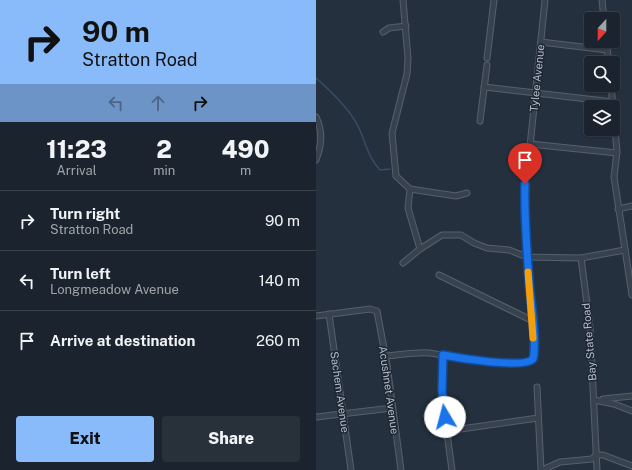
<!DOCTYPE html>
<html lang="en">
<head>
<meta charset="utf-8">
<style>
  body { margin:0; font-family:"Public Sans",sans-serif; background:#28303a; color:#f1f3f6; height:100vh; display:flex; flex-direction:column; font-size:15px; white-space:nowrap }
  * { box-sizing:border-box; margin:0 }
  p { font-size:13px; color:#a0a4aa }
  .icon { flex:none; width:22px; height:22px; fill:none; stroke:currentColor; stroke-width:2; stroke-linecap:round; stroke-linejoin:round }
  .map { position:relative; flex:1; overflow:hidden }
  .panel { display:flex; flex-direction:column; background:#1b242e; width:316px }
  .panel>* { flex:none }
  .banner { background:#89baf9; color:#111; overflow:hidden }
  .needle { width:26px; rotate:201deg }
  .buttons { position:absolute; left:268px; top:12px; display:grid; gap:8px }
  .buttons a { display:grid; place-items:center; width:36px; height:36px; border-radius:4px; background:#1b242e; box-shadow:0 1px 3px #0004,0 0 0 1px #39414a; font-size:20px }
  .pin { position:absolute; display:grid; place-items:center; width:34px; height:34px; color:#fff; margin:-41px -17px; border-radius:50% 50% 50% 0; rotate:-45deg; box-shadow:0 0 4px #0007 }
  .pin .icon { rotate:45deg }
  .me { position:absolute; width:44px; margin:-22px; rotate:352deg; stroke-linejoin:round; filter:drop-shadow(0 0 3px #0008) }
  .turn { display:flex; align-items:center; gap:14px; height:84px; padding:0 16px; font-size:18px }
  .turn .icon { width:52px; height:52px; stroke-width:2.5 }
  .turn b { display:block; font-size:28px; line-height:34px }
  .lanes { display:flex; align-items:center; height:38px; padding:0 16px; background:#0003; justify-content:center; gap:20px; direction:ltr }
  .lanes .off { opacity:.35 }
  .eta { display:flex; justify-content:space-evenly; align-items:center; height:68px; text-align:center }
  .eta b { font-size:24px; font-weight:800; line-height:28px }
  .button { display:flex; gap:8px; margin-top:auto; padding:8px 16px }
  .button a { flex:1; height:46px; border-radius:4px; background:#89baf9; color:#111; font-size:16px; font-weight:800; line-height:46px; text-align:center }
  .button a+a { background:#28303a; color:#f1f3f6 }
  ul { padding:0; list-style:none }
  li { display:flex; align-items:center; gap:12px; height:60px; padding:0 16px; border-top:1px solid #39414a }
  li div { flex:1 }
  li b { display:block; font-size:15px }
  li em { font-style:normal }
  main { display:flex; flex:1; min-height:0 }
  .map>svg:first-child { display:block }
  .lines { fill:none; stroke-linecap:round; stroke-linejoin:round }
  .stream { stroke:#384d66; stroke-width:1.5 }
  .minor-casing { stroke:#56606c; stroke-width:7 }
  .minor { stroke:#38424e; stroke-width:5 }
  .route-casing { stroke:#114b97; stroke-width:10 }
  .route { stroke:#1a73e8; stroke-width:7 }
  .slow { stroke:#f59e0b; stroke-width:7 }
  .labels { text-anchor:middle; stroke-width:3; stroke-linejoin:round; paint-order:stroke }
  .street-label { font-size:11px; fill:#b4bdc9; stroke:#1d2733 }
</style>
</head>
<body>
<main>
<section class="panel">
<div class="banner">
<div class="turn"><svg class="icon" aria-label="right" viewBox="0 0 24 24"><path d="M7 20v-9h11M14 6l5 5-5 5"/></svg><div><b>90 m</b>Stratton Road</div></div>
<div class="lanes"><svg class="icon off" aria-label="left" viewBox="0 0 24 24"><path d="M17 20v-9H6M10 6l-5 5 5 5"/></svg><svg class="icon off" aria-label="ahead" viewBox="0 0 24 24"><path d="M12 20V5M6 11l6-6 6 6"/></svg><svg class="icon" aria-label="right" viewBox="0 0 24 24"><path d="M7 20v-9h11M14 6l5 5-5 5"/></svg></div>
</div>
<div class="eta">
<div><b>11:23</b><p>Arrival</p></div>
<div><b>2</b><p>min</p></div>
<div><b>490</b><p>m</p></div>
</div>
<ul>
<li><svg class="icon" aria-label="right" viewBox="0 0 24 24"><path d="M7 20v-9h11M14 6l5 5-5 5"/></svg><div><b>Turn right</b><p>Stratton Road</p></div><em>90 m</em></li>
<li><svg class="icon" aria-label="left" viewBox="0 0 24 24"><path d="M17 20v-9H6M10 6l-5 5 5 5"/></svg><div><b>Turn left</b><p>Longmeadow Avenue</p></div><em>140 m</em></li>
<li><svg class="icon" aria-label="arrive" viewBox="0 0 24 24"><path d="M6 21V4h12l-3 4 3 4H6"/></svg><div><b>Arrive at destination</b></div><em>260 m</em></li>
</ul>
<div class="button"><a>Exit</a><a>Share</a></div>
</section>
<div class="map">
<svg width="316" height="470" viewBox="0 0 316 470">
  <rect width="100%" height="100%" fill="#24303e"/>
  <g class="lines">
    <path class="stream" d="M 0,78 C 16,92 34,109 43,128 C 50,144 52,157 64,170 L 74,169"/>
    <defs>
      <g id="minor">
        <polyline points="87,0 92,58 91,74 76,133 80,176 94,189 92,208 104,249"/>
        <polyline points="286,0 288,19"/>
        <polyline points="67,32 73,28 90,26"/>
        <polyline points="290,41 293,63"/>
        <polyline points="225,42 291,50"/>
        <polyline points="171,58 178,0"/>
        <polyline points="295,85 301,151 298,177 316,295"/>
        <polyline points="168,87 297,102"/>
        <path d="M 0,117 C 7,131 6,145 0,160"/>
        <polyline points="164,121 171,65"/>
        <polyline points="214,144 301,153"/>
        <polyline points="213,156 229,0"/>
        <polyline points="94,189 140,196 151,193"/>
        <polyline points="302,209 316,206"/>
        <polyline points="87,263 104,249 126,235 145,235 158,243 171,248 193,250 211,257 265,258"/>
        <polyline points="123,275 217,321"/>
        <polyline points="13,314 35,470"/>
        <polyline points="0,316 54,309 61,311 71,365 85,470"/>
        <polyline points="127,355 126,397 136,470"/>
        <path d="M 70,356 C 84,355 99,352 113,353 C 131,355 207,371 217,359 C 221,342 216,306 214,288 C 211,253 208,219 209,184"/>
        <polyline points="221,387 225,470"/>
        <polyline points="287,399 316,396"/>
        <polyline points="278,400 298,404 316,411"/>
        <polyline points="0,417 76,408"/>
        <polyline points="131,431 222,418"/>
        <polyline points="226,470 244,462 276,459 280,455 287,455 316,466"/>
        <polyline points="281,470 274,327 265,258 309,250"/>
      </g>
    </defs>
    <use href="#minor" class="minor-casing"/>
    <use href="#minor" class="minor"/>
  </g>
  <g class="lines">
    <defs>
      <path id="route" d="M 129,417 L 126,391 L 127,355 C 142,358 208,369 217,359 C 221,343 216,309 214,291 C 211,255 208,220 209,184"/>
    </defs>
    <use href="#route" class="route-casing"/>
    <use href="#route" class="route"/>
    <polyline class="slow" points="212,272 217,338"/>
  </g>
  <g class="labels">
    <g class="street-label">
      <text transform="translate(221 78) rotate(-84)" y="4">Tylee Avenue</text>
      <text transform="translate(273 342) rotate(-95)" y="4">Bay State Road</text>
      <text transform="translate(73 390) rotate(82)" y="4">Acushnet Avenue</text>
      <text transform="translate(24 392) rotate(82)" y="4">Sachem Avenue</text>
    </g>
  </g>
</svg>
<div class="buttons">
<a><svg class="needle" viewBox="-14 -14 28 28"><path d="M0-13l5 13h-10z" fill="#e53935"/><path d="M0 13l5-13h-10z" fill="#a0a4aa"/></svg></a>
<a><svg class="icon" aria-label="search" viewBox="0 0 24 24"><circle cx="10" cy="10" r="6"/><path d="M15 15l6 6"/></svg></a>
<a><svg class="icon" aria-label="layers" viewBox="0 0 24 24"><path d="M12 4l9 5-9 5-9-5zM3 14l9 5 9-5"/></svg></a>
</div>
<div class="pin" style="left:209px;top:184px;background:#d93025"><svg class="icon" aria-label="arrive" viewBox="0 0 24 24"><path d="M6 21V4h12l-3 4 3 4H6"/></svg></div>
<svg class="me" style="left:129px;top:417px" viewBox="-20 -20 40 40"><circle r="19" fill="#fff"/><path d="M0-13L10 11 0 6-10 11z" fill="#1a73e8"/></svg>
</div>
</main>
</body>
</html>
